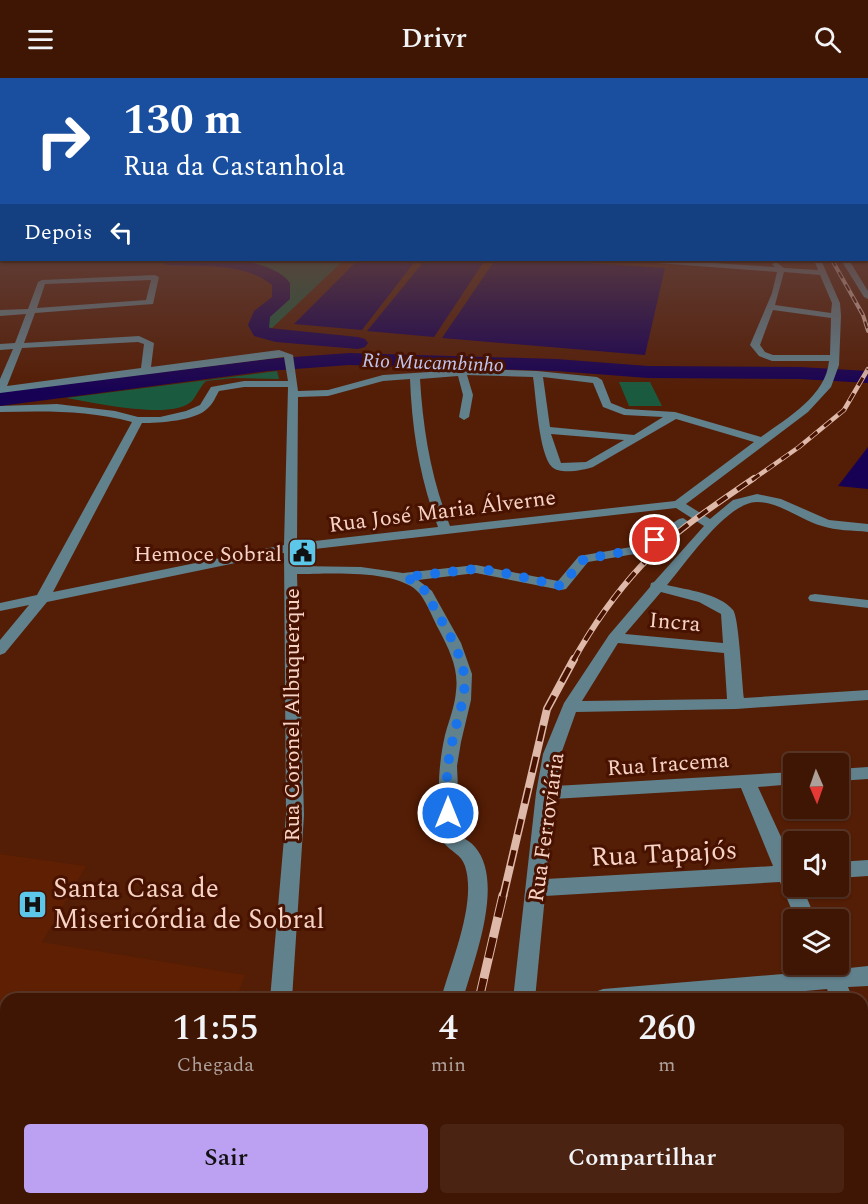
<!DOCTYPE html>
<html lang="pt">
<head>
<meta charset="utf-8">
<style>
  body { margin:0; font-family:Spectral,serif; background:#4a2313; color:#f1f3f6; height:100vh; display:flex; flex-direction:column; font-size:22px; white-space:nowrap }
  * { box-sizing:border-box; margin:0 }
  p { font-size:20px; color:#ad9f9a }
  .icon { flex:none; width:33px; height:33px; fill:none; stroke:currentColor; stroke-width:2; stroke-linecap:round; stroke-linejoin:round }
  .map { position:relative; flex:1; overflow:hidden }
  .side { position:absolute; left:0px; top:915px; width:868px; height:212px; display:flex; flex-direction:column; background:#3f1604; border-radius:18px 18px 0 0; box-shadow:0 2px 4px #0004,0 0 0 2px #583526 }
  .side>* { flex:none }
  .top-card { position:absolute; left:0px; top:0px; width:868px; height:183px; box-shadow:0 2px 4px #0004,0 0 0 2px #583526; background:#1a4fa0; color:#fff; overflow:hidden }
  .needle { width:39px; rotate:178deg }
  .controls { position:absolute; left:783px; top:675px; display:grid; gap:12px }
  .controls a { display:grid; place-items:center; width:66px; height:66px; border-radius:6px; background:#3f1604; box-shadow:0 2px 4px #0004,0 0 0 2px #583526; font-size:30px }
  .pin { position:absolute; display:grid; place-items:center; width:51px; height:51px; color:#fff; margin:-26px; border:3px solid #fff; border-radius:50%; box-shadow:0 2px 6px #0007 }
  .me { position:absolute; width:66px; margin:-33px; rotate:0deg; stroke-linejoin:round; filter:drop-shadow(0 0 4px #0008) }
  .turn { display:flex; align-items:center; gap:21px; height:126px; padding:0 24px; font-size:27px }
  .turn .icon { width:78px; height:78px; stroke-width:2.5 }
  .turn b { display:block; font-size:42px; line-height:51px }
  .then { display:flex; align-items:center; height:57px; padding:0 24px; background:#0003; gap:12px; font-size:22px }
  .eta { display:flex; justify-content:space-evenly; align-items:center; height:102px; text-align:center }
  .eta b { font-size:36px; font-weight:600; line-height:42px }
  .button { display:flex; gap:12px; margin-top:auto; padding:12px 24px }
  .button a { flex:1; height:69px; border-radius:6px; background:#bca0f2; color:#111; font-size:24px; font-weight:600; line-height:69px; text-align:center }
  .button a+a { background:#4a2313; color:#f1f3f6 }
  header { display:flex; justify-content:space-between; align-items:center; height:78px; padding:0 24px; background:#3f1604; font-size:27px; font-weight:600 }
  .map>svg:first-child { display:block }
  .built { fill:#5e1f03 }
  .green { fill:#1a5b3f }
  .water { fill:#170154 }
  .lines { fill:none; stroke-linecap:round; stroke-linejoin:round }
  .river { fill:#170154; fill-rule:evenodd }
  .minor { fill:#61818c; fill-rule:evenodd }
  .rail-far4-casing { stroke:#deb8a9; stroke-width:4 }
  .rail-far3-casing { stroke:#deb8a9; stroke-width:4.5 }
  .rail-far2-casing { stroke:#deb8a9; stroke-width:6 }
  .rail-far1-casing { stroke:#deb8a9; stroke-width:8 }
  .rail-casing { stroke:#deb8a9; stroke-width:9 }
  .rail-far4 { stroke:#481200; stroke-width:2; stroke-dasharray:7; stroke-linecap:butt }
  .rail-far3 { stroke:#481200; stroke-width:3; stroke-dasharray:9; stroke-linecap:butt }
  .rail-far2 { stroke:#481200; stroke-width:4; stroke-dasharray:12; stroke-linecap:butt }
  .rail-far1 { stroke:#481200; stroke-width:5; stroke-dasharray:16; stroke-linecap:butt }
  .rail { stroke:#481200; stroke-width:7; stroke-dasharray:21; stroke-linecap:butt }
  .route { stroke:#1a73e8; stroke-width:10; stroke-dasharray:0 18 }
  .labels { text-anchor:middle; stroke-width:6; stroke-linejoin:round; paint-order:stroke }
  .far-water-label { font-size:20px; font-style:italic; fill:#c2c6f3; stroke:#481200 }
  .street-label { font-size:22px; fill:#f7d3c6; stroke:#481200 }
  .poi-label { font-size:22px; fill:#f7d3c6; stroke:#481200; text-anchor:end }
  .near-street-label { font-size:27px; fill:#f7d3c6; stroke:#481200 }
  .near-poi-label { font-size:27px; fill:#f7d3c6; stroke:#481200; text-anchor:start }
</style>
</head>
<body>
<header><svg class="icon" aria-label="menu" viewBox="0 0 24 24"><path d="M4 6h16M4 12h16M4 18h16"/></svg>Drivr<svg class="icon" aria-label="search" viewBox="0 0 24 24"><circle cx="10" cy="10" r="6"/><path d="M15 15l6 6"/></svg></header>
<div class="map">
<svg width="868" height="1126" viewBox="0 0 868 1126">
  <rect width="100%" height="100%" fill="#541d05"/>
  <polygon class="built" points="0,776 86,788 42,864 245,897 236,921 6,921 6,924 0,923"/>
  <g class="green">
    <path d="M 167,182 L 344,182 L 272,250 L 258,247 L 261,237 L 281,221 L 281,205 C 261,182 197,184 167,182 Z"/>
    <path d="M 277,293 L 279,301 L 233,300 L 206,303 C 200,309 197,317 192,323 C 172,343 92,324 66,320 Z"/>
    <polygon points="619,304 650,304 662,328 629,328"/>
    <polygon points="0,1019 6,1021 6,1078 0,1085"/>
  </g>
  <g class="water">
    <polygon points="358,182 416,182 362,252 294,246"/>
    <polygon points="425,182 485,182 434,259 367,253"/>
    <polygon points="495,182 541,182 665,190 645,277 442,260"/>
    <polygon points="868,369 868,411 838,408"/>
  </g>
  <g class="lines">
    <g class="river">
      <path d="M 159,182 C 191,178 269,176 290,205 L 290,221 L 270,239 L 269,250 L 358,259 L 365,261 L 368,265 L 365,269 L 358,271 L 276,264 L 254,258 L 248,247 L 254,233 L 272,219 L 272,207 C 244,184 201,189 167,187 Z"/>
      <polygon points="349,275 556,281 648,288 800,289 868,293 868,305 800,301 648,300 556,293 349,287 268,293 0,328 0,314 268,281"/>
    </g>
    <g class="minor">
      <rect x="867" y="157" width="1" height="3"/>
      <path d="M 640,182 L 668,182 L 775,189 L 772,186 L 776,184 L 784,190 L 818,192 L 814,182 L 821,182 L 840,225 L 841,238 L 839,287 L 831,309 L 808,334 L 686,426 L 710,441 L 733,422 L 757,416 L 781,421 L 829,442 L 868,446 L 868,454 C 853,452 836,453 822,448 C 801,442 779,424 757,424 C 727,424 686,485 667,507 C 687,512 719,515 733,532 C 739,539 742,606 744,620 L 868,612 L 868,622 L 736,631 L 576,634 L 561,676 L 555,708 L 794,694 L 794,706 L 758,709 L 794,787 L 794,808 L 802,808 L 816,842 L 796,842 L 780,804 L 545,818 L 535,921 L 513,921 L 536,715 L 543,676 L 564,625 L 609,557 L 650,509 L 651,505 L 654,504 L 704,448 L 676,430 L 297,473 L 297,488 L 361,489 L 403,495 L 476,487 L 558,503 L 579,478 L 637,468 L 679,441 L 683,440 L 689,444 L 646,474 L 588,484 L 566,511 L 561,512 L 476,495 L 418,502 L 432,513 L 461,565 L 472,596 L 471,622 L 461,664 L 457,688 L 460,758 C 465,761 471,764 475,769 C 505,804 474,882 463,921 L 441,921 C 451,884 477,825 465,788 C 461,776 451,774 444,765 C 437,756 439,736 439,725 C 438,702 440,679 445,657 C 449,642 455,628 456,613 C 459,591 449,571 439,552 C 433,541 428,527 420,516 C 400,490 327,496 297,496 L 304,737 L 292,921 L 270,921 L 286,737 L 284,475 L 47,524 L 5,575 L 0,577 L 0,562 L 29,527 L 0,533 L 0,525 L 37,517 L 132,344 C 88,332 45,333 0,334 L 0,328 L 57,326 L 115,333 L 138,339 L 160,339 L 186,333 L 200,327 L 211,309 L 244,303 L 288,303 L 284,279 L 0,315 L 0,301 L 13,271 L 0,272 L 0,266 L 15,265 L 26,236 L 0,238 L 0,232 L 28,231 L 38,204 L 42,202 L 155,197 L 159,199 L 153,226 L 35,235 L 24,265 L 139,258 L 154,265 L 151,289 L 279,272 L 293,277 L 298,313 L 328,312 L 383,297 L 476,291 L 537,293 L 597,299 L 602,302 L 611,325 L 626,331 L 675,334 L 761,359 C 787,340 826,318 829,283 L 772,283 L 759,278 L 750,267 L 772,215 L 777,194 L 644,184 ZM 784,194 L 820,197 L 832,225 L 831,235 L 775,227 ZM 151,202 L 146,222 L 37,230 L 45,206 ZM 773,232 L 831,240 L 830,277 L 773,277 L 765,274 L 760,267 ZM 138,264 L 144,266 L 141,290 L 7,308 L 22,270 ZM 467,297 L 533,299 C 536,318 539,377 552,389 C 560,397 584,392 593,389 L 676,341 L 754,364 L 675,423 L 450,448 C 431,400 423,352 420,301 L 458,298 L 463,317 L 459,339 L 464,342 L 469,339 L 473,317 ZM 543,299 L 593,305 L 603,329 L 624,337 L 663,339 L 634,357 L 550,349 ZM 410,301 C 412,353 420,401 438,449 L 297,465 L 298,319 L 328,318 L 383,303 ZM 244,309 L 288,309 L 284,467 L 53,514 L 142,345 C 159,345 196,343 208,330 C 213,326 216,318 219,313 ZM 551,356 L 624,362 L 586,384 L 561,385 ZM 661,514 L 699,524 L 721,536 L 723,565 L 625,556 ZM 618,565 L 724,575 L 727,621 L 582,623 ZM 741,710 L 773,788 L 546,801 L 553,721 Z"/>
      <polygon points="841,182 849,182 868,213 868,221 864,219"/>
      <polygon points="815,516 868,522 868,530 810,523 808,520 810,517"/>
      <polygon points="868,689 868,701 838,703 838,691"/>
      <polygon points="868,782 868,798 838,800 838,784"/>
      <polygon points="816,886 838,886 840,891 868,888 868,908 848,909 853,921 831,921 827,911 717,921 592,921 595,914 603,911 819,893"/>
      <polygon points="862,958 868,960 868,992 862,990"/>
      <rect x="0" y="1003" width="6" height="24"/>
      <rect x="862" y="1038" width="6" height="24"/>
      <polygon points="6,1086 6,1120 8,1120 0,1124 0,1089"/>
      <polygon points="223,1120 249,1120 247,1126 221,1126"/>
      <polygon points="388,1120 414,1120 413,1126 387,1126"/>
      <polygon points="478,1120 504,1120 503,1126 477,1126"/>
    </g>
    <defs>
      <polyline id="rail-far4" points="832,182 863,237 868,253"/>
      <polyline id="rail-far3" points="752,402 799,369 844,332 868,291"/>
      <path id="rail-far2" d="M 573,583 C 592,549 615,516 641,488 C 673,454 715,427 754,400"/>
      <polyline id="rail-far1" points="503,819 547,631 574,581"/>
      <g id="rail">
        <polyline points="479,921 503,817"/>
        <polyline points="432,1126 433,1120"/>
      </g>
    </defs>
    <use href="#rail-far4" class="rail-far4-casing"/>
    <use href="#rail-far3" class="rail-far3-casing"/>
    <use href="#rail-far2" class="rail-far2-casing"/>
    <use href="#rail-far1" class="rail-far1-casing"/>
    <use href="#rail" class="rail-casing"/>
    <use href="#rail-far4" class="rail-far4"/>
    <use href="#rail-far3" class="rail-far3"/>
    <use href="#rail-far2" class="rail-far2"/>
    <use href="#rail-far1" class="rail-far1"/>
    <use href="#rail" class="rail"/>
  </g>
  <linearGradient id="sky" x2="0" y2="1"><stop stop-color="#2e1003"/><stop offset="0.5" stop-color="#61403b"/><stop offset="1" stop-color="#61403b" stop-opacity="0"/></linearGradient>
  <rect width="868" height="314" fill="url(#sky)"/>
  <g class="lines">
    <path class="route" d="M 448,735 C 445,712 447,683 453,661 C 457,640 467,618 464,597 C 461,570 437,537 425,513 L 417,505 L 405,499 L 476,491 L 495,493 L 561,508 L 584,481 L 641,471 L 655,462"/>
  </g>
  <defs>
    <symbol id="civic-square" viewBox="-11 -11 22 22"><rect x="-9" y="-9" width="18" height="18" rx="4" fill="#5cc7e8" stroke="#481200"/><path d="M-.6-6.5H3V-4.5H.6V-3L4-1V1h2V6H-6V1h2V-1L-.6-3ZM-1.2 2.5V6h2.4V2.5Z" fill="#111"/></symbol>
    <symbol id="hospital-square" viewBox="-11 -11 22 22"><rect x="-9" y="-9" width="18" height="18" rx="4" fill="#5cc7e8" stroke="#481200"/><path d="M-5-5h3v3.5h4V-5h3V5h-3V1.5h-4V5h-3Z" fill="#111"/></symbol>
  </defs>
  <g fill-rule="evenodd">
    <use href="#civic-square" x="286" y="458" width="33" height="33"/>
    <use href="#hospital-square" x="16" y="810" width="33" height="33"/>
  </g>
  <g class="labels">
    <g class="far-water-label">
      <text transform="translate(433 284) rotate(2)" y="7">Rio Mucambinho</text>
    </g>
    <g class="street-label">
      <text transform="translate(442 432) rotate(-7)" y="8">Rua José Maria Álverne</text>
      <text transform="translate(675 543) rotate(5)" y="8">Incra</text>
      <text transform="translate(291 637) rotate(-90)" y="8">Rua Coronel Albuquerque</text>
      <text transform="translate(668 685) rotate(-4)" y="8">Rua Iracema</text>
      <text transform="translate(545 749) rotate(-82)" y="8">Rua Ferroviária</text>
    </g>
    <g class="poi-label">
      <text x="282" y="483">Hemoce Sobral</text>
    </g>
    <g class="near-street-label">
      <text transform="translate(664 775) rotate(-3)" y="9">Rua Tapajós</text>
    </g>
    <g class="near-poi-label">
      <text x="53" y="819">Santa Casa de<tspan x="53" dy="31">Misericórdia de Sobral</tspan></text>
    </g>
  </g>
</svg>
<div class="controls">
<a><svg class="needle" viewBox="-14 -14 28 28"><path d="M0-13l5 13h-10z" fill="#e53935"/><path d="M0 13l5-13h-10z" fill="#ad9f9a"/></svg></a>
<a><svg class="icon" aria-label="sound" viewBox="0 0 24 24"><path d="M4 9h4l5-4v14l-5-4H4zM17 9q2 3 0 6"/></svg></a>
<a><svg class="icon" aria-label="layers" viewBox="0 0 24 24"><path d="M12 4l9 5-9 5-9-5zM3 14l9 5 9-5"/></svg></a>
</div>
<div class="pin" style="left:655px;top:462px;background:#d93025"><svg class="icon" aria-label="arrive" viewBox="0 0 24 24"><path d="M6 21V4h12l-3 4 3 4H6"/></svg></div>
<svg class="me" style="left:448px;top:735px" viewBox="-20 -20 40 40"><circle r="17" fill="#1a73e8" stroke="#fff" stroke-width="3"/><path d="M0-11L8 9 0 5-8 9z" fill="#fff"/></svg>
<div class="top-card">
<div class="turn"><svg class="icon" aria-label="right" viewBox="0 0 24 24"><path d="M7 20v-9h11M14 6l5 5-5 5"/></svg><div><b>130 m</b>Rua da Castanhola</div></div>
<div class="then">Depois<svg class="icon" aria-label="left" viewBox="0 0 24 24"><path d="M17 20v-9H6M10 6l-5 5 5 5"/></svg></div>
</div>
<section class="side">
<div class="eta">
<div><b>11:55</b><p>Chegada</p></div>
<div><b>4</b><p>min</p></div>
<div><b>260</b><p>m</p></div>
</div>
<div class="button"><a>Sair</a><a>Compartilhar</a></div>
</section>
</div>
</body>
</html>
